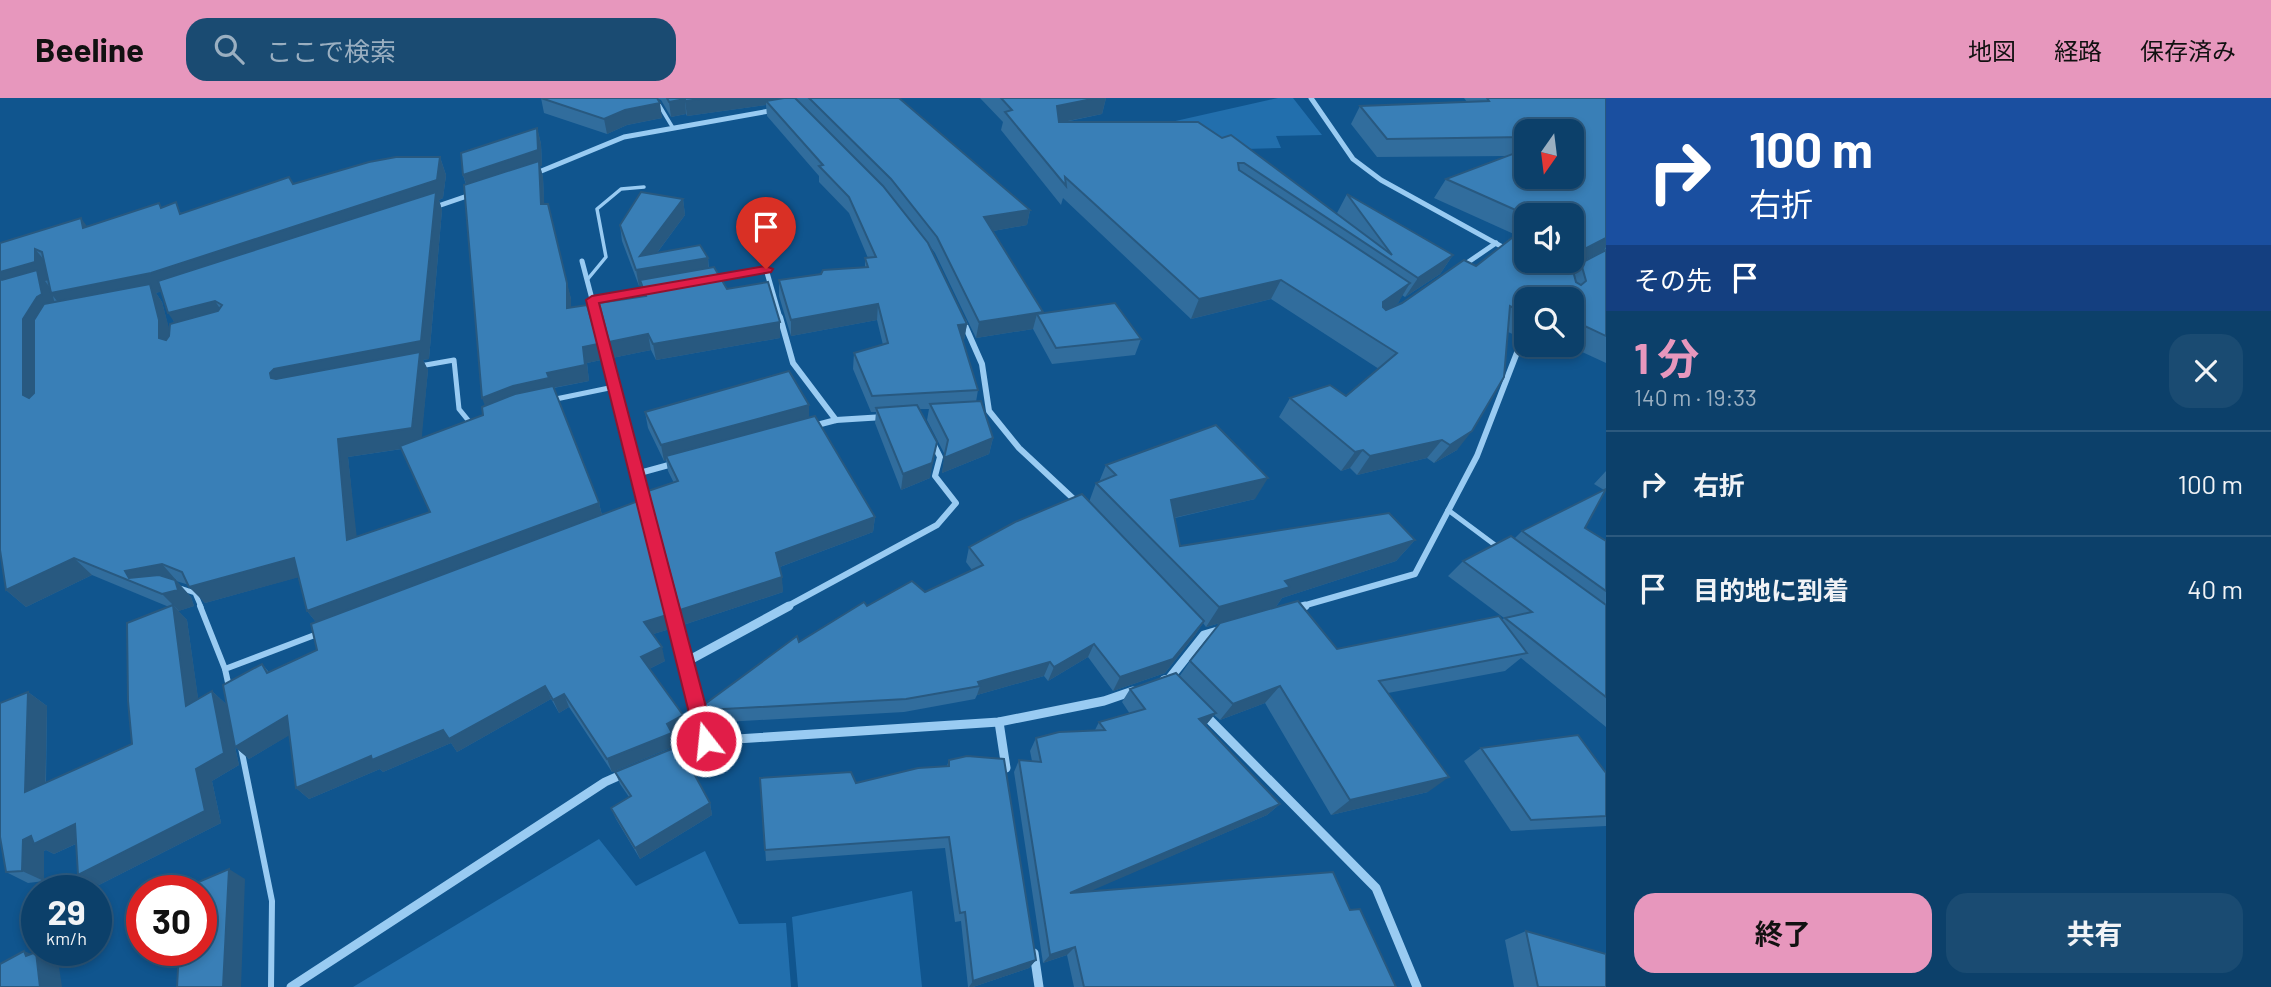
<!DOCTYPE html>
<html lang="ja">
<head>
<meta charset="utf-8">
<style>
  body { margin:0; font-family:Barlow,"Noto Sans JP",sans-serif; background:#1a4b72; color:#f1f3f6; height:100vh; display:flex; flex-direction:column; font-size:26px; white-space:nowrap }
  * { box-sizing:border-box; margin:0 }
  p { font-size:23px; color:#9aafc1 }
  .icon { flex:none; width:38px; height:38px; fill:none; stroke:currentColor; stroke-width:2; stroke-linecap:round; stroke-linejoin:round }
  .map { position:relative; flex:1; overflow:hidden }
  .sheet { display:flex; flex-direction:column; background:#0c406a; width:665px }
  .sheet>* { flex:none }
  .banner { background:#1a4fa0; color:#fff; overflow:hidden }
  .needle { width:46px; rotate:194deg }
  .fabs { position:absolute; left:1514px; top:21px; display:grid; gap:14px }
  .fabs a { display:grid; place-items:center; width:70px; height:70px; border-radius:14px; background:#0c406a; box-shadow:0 4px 10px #0003,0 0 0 2px #2c597e; font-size:35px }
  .speed { position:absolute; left:21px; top:777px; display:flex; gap:14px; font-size:35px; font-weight:700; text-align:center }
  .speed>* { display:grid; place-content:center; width:91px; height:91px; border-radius:50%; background:#0c406a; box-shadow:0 4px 10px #0003,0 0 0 2px #2c597e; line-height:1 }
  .speed small { font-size:18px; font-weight:400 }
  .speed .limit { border:10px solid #d22; background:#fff; color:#111 }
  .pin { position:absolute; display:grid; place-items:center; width:60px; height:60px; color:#fff; margin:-72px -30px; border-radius:50% 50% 50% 0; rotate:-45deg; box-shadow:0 0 7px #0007 }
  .pin .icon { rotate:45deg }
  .me { position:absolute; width:77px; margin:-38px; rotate:344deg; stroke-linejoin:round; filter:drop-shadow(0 0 5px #0008) }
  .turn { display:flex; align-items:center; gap:24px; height:147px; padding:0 28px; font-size:32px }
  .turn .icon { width:91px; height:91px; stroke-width:2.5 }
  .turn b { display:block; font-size:49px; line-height:60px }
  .then { display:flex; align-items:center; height:66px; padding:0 28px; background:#0003; gap:14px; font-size:26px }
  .round { display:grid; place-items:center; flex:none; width:74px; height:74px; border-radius:21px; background:#1a4b72 }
  .head { display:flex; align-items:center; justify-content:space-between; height:119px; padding:0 28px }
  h1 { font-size:42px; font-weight:700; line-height:52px; color:#e797bd }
  .action { display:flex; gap:14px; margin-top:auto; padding:14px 28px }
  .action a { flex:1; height:80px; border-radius:21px; background:#e797bd; color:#111; font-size:28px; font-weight:700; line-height:80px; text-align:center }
  .action a+a { background:#1a4b72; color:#f1f3f6 }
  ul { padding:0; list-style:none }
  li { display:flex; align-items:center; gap:21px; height:105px; padding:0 28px; border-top:2px solid #2c597e }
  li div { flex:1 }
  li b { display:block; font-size:26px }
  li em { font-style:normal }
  header { display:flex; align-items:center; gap:42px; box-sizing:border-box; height:98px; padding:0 35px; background:#e797bd; color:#111 }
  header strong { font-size:33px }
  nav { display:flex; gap:38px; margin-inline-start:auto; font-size:24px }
  .search { width:490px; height:63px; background:#1a4b72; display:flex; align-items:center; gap:18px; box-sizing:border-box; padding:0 24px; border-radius:21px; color:#9aafc1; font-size:26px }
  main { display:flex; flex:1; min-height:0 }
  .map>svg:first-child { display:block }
  .green { fill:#226fad }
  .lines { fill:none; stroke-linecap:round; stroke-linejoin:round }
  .service-far2 { stroke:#99cbf2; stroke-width:3.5 }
  .service-far1 { stroke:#99cbf2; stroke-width:5 }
  .service { stroke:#99cbf2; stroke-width:6 }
  .minor-far2 { stroke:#99cbf2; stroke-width:5 }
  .minor-far1 { stroke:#99cbf2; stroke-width:6 }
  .minor { stroke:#99cbf2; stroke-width:9 }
  .wall { fill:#316d9d; fill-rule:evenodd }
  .shaded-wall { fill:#285980 }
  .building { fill:#397fb7; stroke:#285980; stroke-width:2 }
  .route { fill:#e11d48; stroke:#92132f; stroke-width:2 }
</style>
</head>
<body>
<header>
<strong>Beeline</strong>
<div class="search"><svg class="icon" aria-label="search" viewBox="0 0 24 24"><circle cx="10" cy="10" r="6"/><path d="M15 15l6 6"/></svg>ここで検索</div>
<nav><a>地図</a><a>経路</a><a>保存済み</a></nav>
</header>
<main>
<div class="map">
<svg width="1606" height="889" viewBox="0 0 1606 889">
  <rect width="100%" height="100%" fill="#10558e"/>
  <g class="green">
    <polygon points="1278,0 1293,0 1322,37 1276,38 1281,50 1169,53 1140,31"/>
    <polygon points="599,741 636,788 705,753 739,826 786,825 791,889 353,889"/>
    <polygon points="912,793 922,889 798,889 792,819"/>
  </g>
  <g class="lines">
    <g class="service-far2">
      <polyline points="658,5 673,30"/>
      <polyline points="587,182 606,159 597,111 621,91 644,89"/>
    </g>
    <g class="service-far1">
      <polyline points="420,268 454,262 459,311 472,327"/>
      <polyline points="551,302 614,289"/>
      <polyline points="1448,412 1499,450"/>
      <polyline points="177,489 195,495 201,509"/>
    </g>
    <g class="service">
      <polyline points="200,508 225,571"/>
      <polyline points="229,589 225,571 320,535"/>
      <polyline points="241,650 272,803 271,889"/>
    </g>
    <g class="minor-far2">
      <polyline points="1311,0 1353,61 1381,82 1526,162"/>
      <polyline points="534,76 624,39 775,12"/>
      <polyline points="435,109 473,96"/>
      <polyline points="582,163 597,220"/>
      <polyline points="1461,169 1496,145"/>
      <polyline points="713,181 766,171 780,220"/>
      <polyline points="592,202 650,192"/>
    </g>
    <g class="minor-far1">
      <polyline points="596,219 671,509"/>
      <polyline points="780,219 793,265 836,322"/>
      <polyline points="963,223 982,266 989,313 1019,350 1078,405"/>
      <polyline points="813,328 836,322 884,319"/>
      <polyline points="636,376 676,365"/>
      <polyline points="786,509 937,427 956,405 935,378 940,359 932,343"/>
      <polyline points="1299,509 1415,476 1477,358 1518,252 1526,243"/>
    </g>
    <g class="minor">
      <polyline points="671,508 706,643"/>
      <polyline points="1293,511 1305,508"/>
      <polyline points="684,565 789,508"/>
      <polyline points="1164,582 1169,581 1204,537 1221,532"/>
      <polyline points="1203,615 1376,790 1417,889"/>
      <polyline points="999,624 1006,670"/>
      <polyline points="673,656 706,643 999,624 1104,603 1133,593"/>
      <polyline points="1034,855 1039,889"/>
      <polyline points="291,889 605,684 623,676"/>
    </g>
  </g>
  <g class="wall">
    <polygon points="541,0 899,0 1030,112 1027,127 993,133 1042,215 1141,241 1135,257 1052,266 1033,231 976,240 935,155 930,148 967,226 964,242 962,242 978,292 976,304 993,340 989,356 942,375 945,357 927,322 929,311 919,311 930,380 901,392 875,325 876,314 871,314 853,271 854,255 883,247 877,222 791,238 779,198 779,182 865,169 865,160 868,160 849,115 819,84 819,78 767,18 766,7 687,18 686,16 671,19 661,2 658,1 662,20 627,27 607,36 544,15"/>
    <path d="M 980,0 L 1106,0 L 1102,16 L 1065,24 L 1198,24 L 1338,117 L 1337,115 L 1347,96 L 1453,157 L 1440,176 L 1405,199 L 1402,197 L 1398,205 L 1388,211 L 1476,168 L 1516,137 L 1434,100 L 1446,81 L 1509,58 L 1377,59 L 1351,26 L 1360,8 L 1467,4 L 1464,0 L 1606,0 L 1606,265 L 1567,247 L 1572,247 L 1572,201 L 1526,201 L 1526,228 L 1517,238 L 1508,234 L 1457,352 L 1434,365 L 1427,360 L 1357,377 L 1350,370 L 1341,373 L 1279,319 L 1290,300 L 1346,298 L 1379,271 L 1271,201 L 1191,221 L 1063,100 L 1061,107 L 1001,32 L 1003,24 ZM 1526,33 L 1572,33 L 1526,79 ZM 1526,117 L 1572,117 L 1572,163 L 1526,163 ZM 1604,152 L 1605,152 L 1581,165 L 1573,175 L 1572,169 Z"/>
    <path d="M 537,30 L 541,46 L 542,68 L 540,68 L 543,79 L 544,106 L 571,201 L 571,209 L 601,262 L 587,265 L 589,283 L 554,290 L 599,405 L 602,417 L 670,531 L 653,536 L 665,563 L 649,571 L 686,630 L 672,637 L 675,648 L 612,674 L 569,609 L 559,615 L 551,601 L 457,654 L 451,645 L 383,674 L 380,671 L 309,701 L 296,690 L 289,637 L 249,661 L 235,649 L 239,667 L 212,683 L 221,725 L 99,787 L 76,746 L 54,756 L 46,752 L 44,753 L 44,783 L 28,785 L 6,774 L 28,594 L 47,608 L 46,685 L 132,646 L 169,509 L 92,477 L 26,509 L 6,492 L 0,145 L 87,128 L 162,109 L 182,115 L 293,86 L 440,59 L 446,77 L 443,100 L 439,102 L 442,112 L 429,261 L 423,262 L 428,272 L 421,340 L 483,317 L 485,308 L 466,87 L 463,77 ZM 161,193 L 174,224 L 169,232 L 162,204 L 156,195 ZM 402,351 L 430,414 L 356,439 L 348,359 ZM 298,479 L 307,513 L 316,524 L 317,552 L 269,574 L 262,566 L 226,606 L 212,593 L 198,601 L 187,522 L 178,513 L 194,508 L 191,499 L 176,483 L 189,487 L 205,505 Z"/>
    <polygon points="683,101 685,117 657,155 708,160 709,170 727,191 780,240 656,262 651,252 612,260 599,205 643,198 641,188 639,188 622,143 620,127"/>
    <polygon points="809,307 809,319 875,419 873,434 780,469 783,494 683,527 648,393 674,385 668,373 666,362 664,363 648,330 645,314"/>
    <polygon points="1106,367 1255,401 1175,420 1180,448 1415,442 1396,463 1282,500 1275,510 1206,529 1203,525 1195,537 1165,575 1113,593 1088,559 1048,583 1044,578 977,597 975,601 904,614 708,625 705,606 799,544 867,508 925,494 972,472 966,464 969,449 1089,404 1096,385 1099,384"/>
    <polygon points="1606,373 1606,393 1605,392 1585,430 1606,443 1606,629 1521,560 1505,573 1388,595 1428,694 1331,717 1265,605 1220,622 1214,617 1206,627 1280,706 1267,717 1089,793 1350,812 1396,889 1074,889 1067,857 1043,865 1014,674 1019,662 1032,663 1030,653 1036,640 1095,632 1099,624 1130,616 1122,604 1130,591 1179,579 1190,563 1337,551 1502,522 1504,520 1448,478 1463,463 1514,441 1522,433 1604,392 1594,386"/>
    <polygon points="1481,650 1606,675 1606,728 1511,733 1464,663"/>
    <polygon points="949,662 1036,862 1029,870 973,889 968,889 961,823 955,824 945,750 766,763 760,680 856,685 947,668"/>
    <polygon points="615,674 710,705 712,717 640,761 616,721 611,710 629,699 620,686"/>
    <polygon points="1526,833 1606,889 1514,889 1505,842"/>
  </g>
  <g class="shaded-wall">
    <polygon points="708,0 785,0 766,3 766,7 687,18 685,3"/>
    <polygon points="1097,0 1106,0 1102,16 1053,26 1057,8"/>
    <polygon points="685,1 686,16 671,19 669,4"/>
    <polygon points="660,5 662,20 627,27 607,36 604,21 625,12"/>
    <polygon points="537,30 541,46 542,68 540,68 543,79 545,122 468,92 463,77"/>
    <polygon points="440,59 446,77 443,100 439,102 442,112 429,261 423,262 428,272 421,348 348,359 359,459 347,442 285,289 271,280 270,275 274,271 421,243 164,193 156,195 162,204 172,241 172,258 65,213 53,198 57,215 40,315 23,297 23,221 37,199 16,192 0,180 0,174 35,151 50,169 49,182 45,183 51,191"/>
    <polygon points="683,101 685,117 645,171 708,160 709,176 640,182 641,188 639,188 636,172 640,158"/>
    <polygon points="1030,112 1027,127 982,135 984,119"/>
    <polygon points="81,120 94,138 83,130"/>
    <polygon points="552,121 571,201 571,226 567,210"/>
    <polygon points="1606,140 1606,149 1604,152 1560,175 1570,163 1572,163 1572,160 1575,156"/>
    <polygon points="1453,157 1440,176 1405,199 1418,180"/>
    <polygon points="1281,182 1271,201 1191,221 1199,201"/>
    <polygon points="1410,185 1398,205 1371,223 1383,204"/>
    <polygon points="215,203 227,221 181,234 168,215"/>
    <polygon points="878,206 877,222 791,238 791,222"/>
    <polygon points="1043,214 1037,216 1033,231 976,240 979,224"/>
    <polygon points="780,224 780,240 656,262 653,246"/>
    <polygon points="967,226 964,242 955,243 958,227"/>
    <polygon points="648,236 651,252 612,260 609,244"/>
    <polygon points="598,246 601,262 587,265 589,283 552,290 488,316 482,300 547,275 583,249"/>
    <polygon points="809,307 809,323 666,358 666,362 664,363 661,347"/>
    <polygon points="1472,333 1457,352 1434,365 1450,347"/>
    <polygon points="993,340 989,356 942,375 944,360"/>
    <polygon points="1442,342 1427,360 1357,377 1370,358"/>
    <polygon points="937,344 930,380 901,392 903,376"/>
    <polygon points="1363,352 1350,370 1341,373 1355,354"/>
    <polygon points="1268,380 1255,401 1160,423 1171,402"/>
    <polygon points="599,405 603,422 320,529 307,513"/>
    <polygon points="875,419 873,434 777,470 776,455"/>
    <polygon points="1415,442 1396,463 1282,500 1275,510 1206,529 1219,509 1285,483"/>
    <polygon points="74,460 92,477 26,509 6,492"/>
    <polygon points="294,460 307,477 205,505 189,489"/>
    <polygon points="162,466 191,499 194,508 179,513 162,496 129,480 125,473"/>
    <polygon points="782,479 783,494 683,527 680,512"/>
    <polygon points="173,507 187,522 201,621 186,608"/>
    <polygon points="667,517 670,531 647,538 644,524"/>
    <polygon points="1204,523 1195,537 1165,575 1113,593 1120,579"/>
    <polygon points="1094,546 1088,559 1048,583 1054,569"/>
    <polygon points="662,549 665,563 645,573 641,559"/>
    <polygon points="1050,564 1044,578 977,597 980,588 978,584"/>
    <polygon points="545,588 551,601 457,654 451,645 383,674 380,671 309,701 296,690 371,658"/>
    <polygon points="1280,588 1265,605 1220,622 1233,606"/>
    <polygon points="212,593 226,606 287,618 300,631 249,661 235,649 239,667 212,683 221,725 99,787 78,777 196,671"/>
    <polygon points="28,594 47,608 45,706 25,694"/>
    <polygon points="564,596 569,609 559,615 553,602"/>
    <polygon points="1216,615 1205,628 1199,621"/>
    <polygon points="683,617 686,630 672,637 675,648 612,674 607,661"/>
    <polygon points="1449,679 1428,694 1331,717 1350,702"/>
    <polygon points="710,705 712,717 640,761 635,750"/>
    <polygon points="1280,706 1267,717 1063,805 1070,795"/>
    <polygon points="75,726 95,737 54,756 46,752 44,753 44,783 22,773 23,742 31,738"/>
    <polygon points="229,771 245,781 241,889 223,889"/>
    <polygon points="1075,849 1067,857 1043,865 1050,857"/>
    <polygon points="24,853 36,858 36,854 58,862 62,889 40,889"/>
    <polygon points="1036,862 1029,870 973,889 969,889 973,883"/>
  </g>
  <g class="building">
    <polygon points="541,0 657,0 660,5 625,12 604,21"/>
    <polygon points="667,0 708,0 685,3 685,1 669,4"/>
    <polygon points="784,0 795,0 883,88 928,145 967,226 958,227 978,292 872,298 854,255 888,245 878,206 791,222 779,182 821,176 823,172 868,169 865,160 876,159 849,99 819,68 823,67 766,3"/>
    <polygon points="809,0 899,0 1030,112 984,119 1043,214 979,224 937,139 891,81"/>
    <polygon points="1001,0 1097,0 1057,8 1059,24 1198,24 1222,40 1231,37 1392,157 1347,96 1453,157 1418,180 1244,65 1238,65 1239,72 1410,185 1383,204 1383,209 1386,212 1402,205 1464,162 1476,168 1517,136 1526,141 1526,163 1566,163 1571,165 1576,184 1581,187 1586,183 1581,165 1606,152 1606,238 1572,222 1572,201 1526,201 1526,216 1510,208 1504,279 1472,333 1450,347 1442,342 1370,358 1363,352 1355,354 1290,300 1330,287 1346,298 1397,255 1281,182 1199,201 1065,79 1066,88 1005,14 1012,12"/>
    <polygon points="1487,0 1606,0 1606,140 1575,156 1572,154 1572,117 1527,117 1446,81 1526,51 1526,79 1572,79 1572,33 1526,33 1526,39 1387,41 1360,8 1489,3"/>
    <polygon points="537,30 538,52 463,77 461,55"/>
    <polygon points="396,59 440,59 437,82 151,175 51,195 42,154 35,151 35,164 0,174 0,145 81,120 83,130 159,105 161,110 176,104 180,116 289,79 293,86 369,64"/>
    <polygon points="539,63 541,106 548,106 567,185 567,210 587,207 598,246 583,249 585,267 547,275 549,280 513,288 482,300 464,87"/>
    <polygon points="436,94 421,243 274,271 270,275 271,280 276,281 420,254 412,330 338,341 347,442 430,414 400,348 483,317 482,309 515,296 553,288 599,405 307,513 294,460 189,489 182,474 162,466 125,473 129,480 159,477 175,482 178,492 162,496 74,460 6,492 0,452 0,180 2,182 37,172 42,196 37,199 23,221 23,297 29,300 34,295 34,222 44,206 150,186 159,222 159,240 166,242 169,238 170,226 218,213 222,207 215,203 168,215 158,183"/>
    <polygon points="641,94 683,101 640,158 700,147 708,160 636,172 620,127"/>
    <polygon points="714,169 727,191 768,184 780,224 653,246 648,236 609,244 599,205 646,198 640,182"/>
    <polygon points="1115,205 1141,241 1056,250 1037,216"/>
    <polygon points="789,273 809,307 661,347 645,314"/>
    <polygon points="981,303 993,340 944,360 948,342 930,306"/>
    <polygon points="917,307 937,344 932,365 903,376 876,310"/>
    <polygon points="815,318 875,419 776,455 782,479 680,512 648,393 678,383 666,358"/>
    <polygon points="1216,327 1268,380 1171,402 1180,448 1389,415 1415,442 1285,483 1290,489 1219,509 1096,385 1116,377 1106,367"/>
    <polygon points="1606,391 1585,430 1606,443 1606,493 1522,433"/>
    <polygon points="1082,396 1204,523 1173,561 1120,579 1094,546 1054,569 1050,564 978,584 980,588 906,601 706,612 705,606 797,538 799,544 864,504 867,508 912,483 925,494 983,467 969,449 1015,424"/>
    <polygon points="638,403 667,517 644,524 662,549 641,559 683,617 667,626 672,635 607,661 564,596 553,602 545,588 449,641 443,632 372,662 371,658 296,690 287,618 235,649 223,587 262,566 267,575 317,552 311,526"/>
    <polygon points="1511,438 1606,507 1606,599 1505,520 1532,514 1463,463"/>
    <polygon points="1298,503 1337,551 1499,518 1527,555 1379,583 1449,679 1350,702 1280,588 1233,606 1190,563 1220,525"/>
    <polygon points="173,507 186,608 212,593 224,655 196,671 205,713 78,777 75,726 34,746 31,738 23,742 22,773 6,774 0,739 0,605 28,594 25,694 132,646 128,603 127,525"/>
    <polygon points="1176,575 1216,615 1199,621 1280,706 1070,795 1333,774 1350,812 1360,811 1396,889 1084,889 1075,849 1050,857 1019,662 1041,664 1036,640 1059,634 1105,632 1099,624 1145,611 1130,591"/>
    <polygon points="1578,637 1606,675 1606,718 1531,722 1481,650"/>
    <polygon points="679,648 710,705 635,750 611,710 631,698 615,674"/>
    <polygon points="967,658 1004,661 1036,862 973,883 965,814 960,815 949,739 765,752 760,680 851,674 856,685 918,670 949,668 949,662"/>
    <polygon points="229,771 223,889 177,889 179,852 201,852 201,793 182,793 182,791"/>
    <polygon points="1526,833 1606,856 1606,889 1538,889"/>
    <polygon points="24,853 26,858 36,854 40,889 0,889 0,866"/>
  </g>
  <polygon class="route" points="766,168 773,171 771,174 599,205 715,643 712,649 706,651 699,649 696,643 586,202 592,198"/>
</svg>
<div class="fabs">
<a><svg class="needle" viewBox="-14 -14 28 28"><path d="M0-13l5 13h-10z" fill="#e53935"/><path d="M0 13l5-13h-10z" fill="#9aafc1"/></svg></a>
<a><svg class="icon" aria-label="sound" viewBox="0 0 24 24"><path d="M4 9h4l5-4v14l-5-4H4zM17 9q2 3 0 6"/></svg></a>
<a><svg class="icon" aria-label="search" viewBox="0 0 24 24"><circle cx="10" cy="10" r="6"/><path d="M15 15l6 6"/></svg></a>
</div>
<div class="speed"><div>29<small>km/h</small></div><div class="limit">30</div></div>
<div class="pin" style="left:766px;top:171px;background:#d93025"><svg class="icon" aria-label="arrive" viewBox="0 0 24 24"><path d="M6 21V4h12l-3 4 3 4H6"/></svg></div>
<svg class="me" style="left:706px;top:643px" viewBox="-20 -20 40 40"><circle r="17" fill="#e11d48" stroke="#fff" stroke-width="3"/><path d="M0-11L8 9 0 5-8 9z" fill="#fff"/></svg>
</div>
<section class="sheet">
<div class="banner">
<div class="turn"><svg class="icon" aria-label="right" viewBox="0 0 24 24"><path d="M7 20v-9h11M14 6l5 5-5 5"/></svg><div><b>100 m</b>右折</div></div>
<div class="then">その先<svg class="icon" aria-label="arrive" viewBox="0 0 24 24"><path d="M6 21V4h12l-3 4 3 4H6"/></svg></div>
</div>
<div class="head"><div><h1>1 分</h1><p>140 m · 19:33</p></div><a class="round"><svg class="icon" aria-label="close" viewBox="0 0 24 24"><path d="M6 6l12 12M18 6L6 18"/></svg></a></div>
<ul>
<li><svg class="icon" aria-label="right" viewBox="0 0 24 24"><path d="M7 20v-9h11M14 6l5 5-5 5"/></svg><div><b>右折</b></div><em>100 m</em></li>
<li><svg class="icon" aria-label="arrive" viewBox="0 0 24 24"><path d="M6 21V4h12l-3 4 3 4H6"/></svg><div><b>目的地に到着</b></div><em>40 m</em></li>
</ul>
<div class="action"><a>終了</a><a>共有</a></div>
</section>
</main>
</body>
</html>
